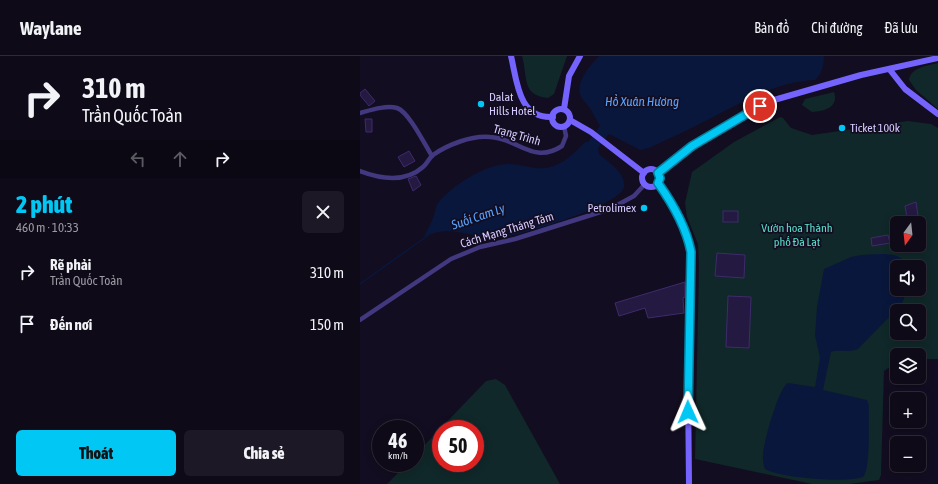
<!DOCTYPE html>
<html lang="vi">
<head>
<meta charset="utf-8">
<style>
  body { margin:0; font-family:"Asap Condensed",sans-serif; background:#1c1825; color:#f1f3f6; height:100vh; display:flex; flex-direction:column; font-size:15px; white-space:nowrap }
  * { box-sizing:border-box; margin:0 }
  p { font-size:13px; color:#9b9aa2 }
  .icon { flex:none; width:22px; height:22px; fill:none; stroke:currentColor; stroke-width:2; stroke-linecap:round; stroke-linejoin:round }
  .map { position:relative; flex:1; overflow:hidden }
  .sheet { display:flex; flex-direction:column; background:#0e0a18; width:360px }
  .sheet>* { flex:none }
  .banner { background:#0e0a18; color:#f1f3f6; overflow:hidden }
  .needle { width:26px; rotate:195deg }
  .fabs { position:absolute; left:530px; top:160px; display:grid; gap:8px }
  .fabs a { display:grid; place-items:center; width:36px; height:36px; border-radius:6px; background:#0e0a18; box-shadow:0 2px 10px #0003,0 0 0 1px #2e2b37; font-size:20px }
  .speed { position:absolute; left:12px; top:364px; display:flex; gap:8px; font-size:20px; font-weight:700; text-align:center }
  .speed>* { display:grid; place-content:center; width:52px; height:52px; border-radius:50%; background:#0e0a18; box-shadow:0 2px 10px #0003,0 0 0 1px #2e2b37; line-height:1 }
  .speed small { font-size:10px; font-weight:400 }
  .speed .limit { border:6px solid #d22; background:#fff; color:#111 }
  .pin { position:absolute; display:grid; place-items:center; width:34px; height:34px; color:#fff; margin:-17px; border:2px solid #fff; border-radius:50%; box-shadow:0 1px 4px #0007 }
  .me { position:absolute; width:44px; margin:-22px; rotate:359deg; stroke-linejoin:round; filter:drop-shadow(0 0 3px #0008) }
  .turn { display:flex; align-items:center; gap:14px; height:84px; padding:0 16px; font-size:18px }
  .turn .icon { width:52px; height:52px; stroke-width:2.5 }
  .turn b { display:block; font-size:28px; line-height:34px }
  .lanes { display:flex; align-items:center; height:38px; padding:0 16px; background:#0003; justify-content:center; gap:20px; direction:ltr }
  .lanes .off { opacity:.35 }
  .round { display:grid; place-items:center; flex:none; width:42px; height:42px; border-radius:6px; background:#1c1825 }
  .headline { display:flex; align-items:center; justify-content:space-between; height:68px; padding:0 16px }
  h1 { font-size:24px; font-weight:800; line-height:30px; color:#01c7f5 }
  .cta { display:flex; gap:8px; margin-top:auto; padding:8px 16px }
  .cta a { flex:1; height:46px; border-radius:6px; background:#01c7f5; color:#111; font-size:16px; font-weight:800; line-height:46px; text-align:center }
  .cta a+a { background:#1c1825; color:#f1f3f6 }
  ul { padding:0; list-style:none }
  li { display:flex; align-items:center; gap:12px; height:52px; padding:0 16px }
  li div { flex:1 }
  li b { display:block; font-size:15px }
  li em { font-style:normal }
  header { display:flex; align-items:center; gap:24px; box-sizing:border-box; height:56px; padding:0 20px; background:#0e0a18; border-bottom:1px solid #2e2b37 }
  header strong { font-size:19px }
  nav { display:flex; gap:22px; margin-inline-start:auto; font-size:14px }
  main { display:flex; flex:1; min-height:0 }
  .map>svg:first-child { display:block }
  .green { fill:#102829; fill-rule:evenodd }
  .water { fill:#09173c }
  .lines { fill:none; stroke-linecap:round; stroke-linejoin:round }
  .stream { stroke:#09173c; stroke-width:1.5 }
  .building { fill:#241940; stroke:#3e2b6c }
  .minor { stroke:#41387f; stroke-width:4.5 }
  .secondary { stroke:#7563fe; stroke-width:6 }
  .route-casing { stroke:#01819f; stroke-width:10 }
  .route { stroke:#01c7f5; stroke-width:7 }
  .poi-dot { fill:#01c7f5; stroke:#120d20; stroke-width:1.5 }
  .labels { text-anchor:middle; stroke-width:3.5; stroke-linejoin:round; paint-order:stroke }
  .poi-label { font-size:12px; fill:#d6cbff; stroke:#120d20; text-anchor:start }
  .street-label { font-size:12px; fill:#d6cbff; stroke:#120d20 }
  .park-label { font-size:12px; fill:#58dec9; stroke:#120d20 }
  .water-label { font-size:13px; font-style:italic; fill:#5aa3fe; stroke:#120d20 }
</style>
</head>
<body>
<header>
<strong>Waylane</strong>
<nav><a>Bản đồ</a><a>Chỉ đường</a><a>Đã lưu</a></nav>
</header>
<main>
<section class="sheet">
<div class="banner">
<div class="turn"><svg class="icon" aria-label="right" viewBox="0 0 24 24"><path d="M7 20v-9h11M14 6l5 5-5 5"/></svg><div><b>310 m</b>Trần Quốc Toản</div></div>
<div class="lanes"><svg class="icon off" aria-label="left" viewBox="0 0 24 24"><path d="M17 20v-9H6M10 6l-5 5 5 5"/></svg><svg class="icon off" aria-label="ahead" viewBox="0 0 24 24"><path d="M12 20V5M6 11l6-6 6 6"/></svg><svg class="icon" aria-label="right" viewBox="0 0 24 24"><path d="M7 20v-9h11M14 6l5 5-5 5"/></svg></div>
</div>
<div class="headline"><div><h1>2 phút</h1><p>460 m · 10:33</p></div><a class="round"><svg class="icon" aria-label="close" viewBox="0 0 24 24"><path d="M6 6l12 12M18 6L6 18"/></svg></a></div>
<ul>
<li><svg class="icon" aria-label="right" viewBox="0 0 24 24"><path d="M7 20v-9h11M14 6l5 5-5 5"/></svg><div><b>Rẽ phải</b><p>Trần Quốc Toản</p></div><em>310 m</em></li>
<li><svg class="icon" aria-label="arrive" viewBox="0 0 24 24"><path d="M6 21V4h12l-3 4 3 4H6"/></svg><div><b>Đến nơi</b></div><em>150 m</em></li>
</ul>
<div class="cta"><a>Thoát</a><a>Chia sẻ</a></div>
</section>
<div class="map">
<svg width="578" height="428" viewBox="0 0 578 428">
  <rect width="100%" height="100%" fill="#120d20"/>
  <g class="green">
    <path d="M 162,0 L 207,0 L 194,38 L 188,42 C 161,39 168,21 162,0 Z"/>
    <path d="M 578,7 L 578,53 L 556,34 L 549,24 C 551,11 567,10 578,7 Z"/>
    <path d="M 474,36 C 479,52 464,55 452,56 L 442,49 L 445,43 Z"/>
    <path d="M 420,61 L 423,62 L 431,72 L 452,79 L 548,65 L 571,68 L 578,72 L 578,303 L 559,303 L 559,299 L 537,299 L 537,306 L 524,315 L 521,419 L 519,424 L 489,428 L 452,428 L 335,403 L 339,210 L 338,188 L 327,161 L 325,147 L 332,116 L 374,86 ZM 537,167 L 559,167 L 559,189 L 537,189 ZM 537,211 L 559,211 L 559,233 L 537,233 ZM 537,255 L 559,255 L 559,277 L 537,277 Z"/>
    <path d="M 136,323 L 145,329 L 200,428 L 27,428 L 48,407 L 55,407 L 55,399 L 126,325 ZM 81,373 L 115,373 L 115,407 L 81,407 Z"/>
  </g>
  <g class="water">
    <path d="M 239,0 L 464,0 C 464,8 462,19 455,24 C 420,25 387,44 355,60 C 334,71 311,82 289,92 L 280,94 L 249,78 L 238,92 L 239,98 C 248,106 266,116 264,131 C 261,149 164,178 145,181 C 122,184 97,172 78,176 C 73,177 68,179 64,181 C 67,174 71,168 73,162 C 75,157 75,151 78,147 C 91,130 127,107 149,108 C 158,108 167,111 176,112 C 196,115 213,99 225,86 L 228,86 L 240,70 C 237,65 234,59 231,54 C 228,48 222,45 220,38 C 216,26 231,8 239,0 Z"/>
    <path d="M 501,199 C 514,199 543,193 546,211 L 537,211 L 537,233 L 545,233 L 544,243 L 540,250 L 498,293 C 489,297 480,293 471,296 L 463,334 L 507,344 L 509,350 C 508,366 511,407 504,420 C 494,428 420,422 405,413 C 404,410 403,407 403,404 C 401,393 419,330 428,327 L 455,331 L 460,302 L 455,279 L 457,251 L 464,213 L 491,201 Z"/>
  </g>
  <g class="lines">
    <polyline class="stream" points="0,228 70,178"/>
  </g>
  <g class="building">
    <polygon points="5,33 15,45 9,50 0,39 0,37"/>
    <polygon points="5,63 12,63 12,76 6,76"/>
    <polygon points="49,95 55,105 44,111 38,101"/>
    <polygon points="56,120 61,129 53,135 48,123"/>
    <polygon points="556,146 559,167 548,167 545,150"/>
    <rect x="363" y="155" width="15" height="11"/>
    <polygon points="528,179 530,187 512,190 511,182"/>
    <polygon points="357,197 385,199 384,222 355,220"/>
    <polygon points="325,226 325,241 323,242 324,257 288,262 285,252 259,260 255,247"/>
    <polygon points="368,240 391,241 389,292 366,291"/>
  </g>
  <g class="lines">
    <g class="minor">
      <path d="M 0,57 C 11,54 26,49 37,52 C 49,56 65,89 72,100"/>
      <path d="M 0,115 C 21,123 45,127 63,111 C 67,108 69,102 73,99 C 87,89 112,79 130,81 C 158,82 173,109 202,90 L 206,80 L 204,70"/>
      <polyline points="0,264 91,203 120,191 155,183 250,153 274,140 285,128"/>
    </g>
    <g class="secondary">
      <path d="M 151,0 C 157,25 158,63 193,61"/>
      <polyline points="530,14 545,33 578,58"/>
      <polyline points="204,53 209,20 220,0"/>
      <circle cx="201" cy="62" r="9"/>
      <polyline points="210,64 231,76 284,117"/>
      <circle cx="291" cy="122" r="9"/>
      <polyline points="298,117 332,90 414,44 501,19 578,2"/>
      <path d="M 298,127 C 313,148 326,170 331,196 L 328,329 L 329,428"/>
    </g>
  </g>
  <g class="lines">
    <defs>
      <path id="route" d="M 328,356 L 331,196 C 326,170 313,148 298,127 L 300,122 L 298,117 L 332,90 L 400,50"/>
    </defs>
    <use href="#route" class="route-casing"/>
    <use href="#route" class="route"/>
  </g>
  <g class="poi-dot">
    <circle cx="121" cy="48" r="4"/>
    <circle cx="482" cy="72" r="4"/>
    <circle cx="284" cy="152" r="4"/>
  </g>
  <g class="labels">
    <g class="poi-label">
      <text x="129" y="45">Dalat<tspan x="129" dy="14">Hills Hotel</tspan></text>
      <text x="490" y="76">Ticket 100k</text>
      <text x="276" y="156" text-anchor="end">Petrolimex</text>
    </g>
    <g class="street-label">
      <text transform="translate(157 79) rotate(16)" y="4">Trạng Trình</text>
      <text transform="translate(147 174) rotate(-17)" y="4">Cách Mạng Tháng Tám</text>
    </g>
    <g class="park-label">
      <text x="437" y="176">Vườn hoa Thành<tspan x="437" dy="14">phố Đà Lạt</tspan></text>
    </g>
    <g class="water-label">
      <text x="282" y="50">Hồ Xuân Hương</text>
      <text transform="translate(118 160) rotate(-19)" y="5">Suối Cam Ly</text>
    </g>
  </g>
</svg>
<div class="fabs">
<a><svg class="needle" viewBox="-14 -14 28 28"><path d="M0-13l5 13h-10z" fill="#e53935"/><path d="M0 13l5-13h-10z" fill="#9b9aa2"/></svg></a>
<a><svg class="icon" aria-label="sound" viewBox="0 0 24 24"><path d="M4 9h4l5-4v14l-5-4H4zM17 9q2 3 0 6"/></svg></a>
<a><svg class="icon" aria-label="search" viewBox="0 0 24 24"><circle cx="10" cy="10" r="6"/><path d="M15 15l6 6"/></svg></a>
<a><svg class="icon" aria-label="layers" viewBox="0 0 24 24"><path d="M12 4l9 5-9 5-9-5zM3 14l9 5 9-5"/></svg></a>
<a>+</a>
<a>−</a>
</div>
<div class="speed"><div>46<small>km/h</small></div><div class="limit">50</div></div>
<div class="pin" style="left:400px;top:50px;background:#d93025"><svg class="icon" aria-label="arrive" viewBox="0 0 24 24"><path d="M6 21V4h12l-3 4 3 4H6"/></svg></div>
<svg class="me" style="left:328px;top:356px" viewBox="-20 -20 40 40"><path d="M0-17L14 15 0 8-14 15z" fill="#01c7f5" stroke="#fff" stroke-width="4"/></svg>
</div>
</main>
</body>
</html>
